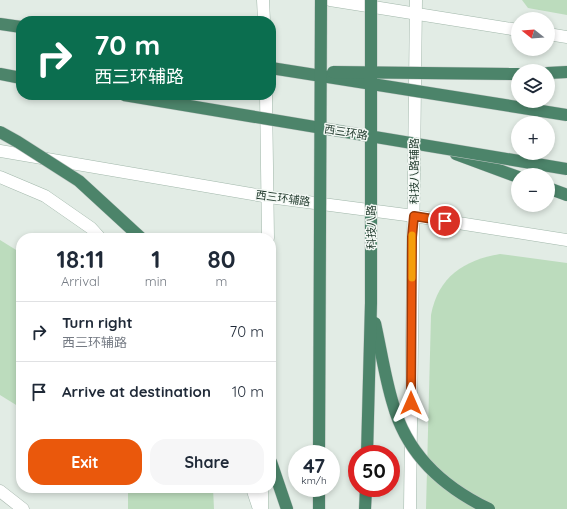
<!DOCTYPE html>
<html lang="en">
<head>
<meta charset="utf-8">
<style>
  body { margin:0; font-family:Quicksand,"Noto Sans SC",sans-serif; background:#f6f6f7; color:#1f2937; height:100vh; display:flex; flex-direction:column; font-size:15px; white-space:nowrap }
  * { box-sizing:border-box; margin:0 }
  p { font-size:13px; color:#747a83 }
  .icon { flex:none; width:22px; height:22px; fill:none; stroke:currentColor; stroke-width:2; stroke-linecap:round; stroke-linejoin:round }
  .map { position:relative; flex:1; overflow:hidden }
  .details { position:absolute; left:16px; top:233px; width:260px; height:260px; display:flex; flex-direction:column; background:#fff; border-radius:16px; box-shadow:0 2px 6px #0003 }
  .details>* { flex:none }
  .hud { position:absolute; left:16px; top:16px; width:260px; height:84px; border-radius:16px; box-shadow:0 2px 6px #0003; background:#0b6e4f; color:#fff; overflow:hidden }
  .needle { width:26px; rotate:287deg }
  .tools { position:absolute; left:511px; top:12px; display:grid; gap:8px }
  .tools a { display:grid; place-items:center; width:44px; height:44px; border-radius:50%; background:#fff; box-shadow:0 2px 6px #0003; font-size:20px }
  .speed { position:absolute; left:288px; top:445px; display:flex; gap:8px; font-size:20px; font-weight:700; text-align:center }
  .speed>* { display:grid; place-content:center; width:52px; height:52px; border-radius:50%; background:#fff; box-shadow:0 2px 6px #0003; line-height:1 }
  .speed small { font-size:10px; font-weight:400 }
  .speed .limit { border:6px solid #d22; background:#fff; color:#111 }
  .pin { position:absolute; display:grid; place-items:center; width:34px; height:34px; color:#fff; margin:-17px; border:2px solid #fff; border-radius:50%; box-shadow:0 1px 4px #0007 }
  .me { position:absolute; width:44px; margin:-22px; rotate:0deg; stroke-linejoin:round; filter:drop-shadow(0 0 3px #0008) }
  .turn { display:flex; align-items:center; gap:14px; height:84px; padding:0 12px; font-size:18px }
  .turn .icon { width:52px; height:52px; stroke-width:2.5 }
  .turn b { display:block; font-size:28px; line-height:34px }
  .eta { display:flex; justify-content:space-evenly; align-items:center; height:68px; text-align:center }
  .eta b { font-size:24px; font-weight:700; line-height:28px }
  .action { display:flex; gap:8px; margin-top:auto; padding:8px 12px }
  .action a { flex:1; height:46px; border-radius:16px; background:#ea580c; color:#fff; font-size:16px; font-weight:700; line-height:46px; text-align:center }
  .action a+a { background:#f6f6f7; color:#1f2937 }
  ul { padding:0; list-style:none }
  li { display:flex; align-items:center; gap:12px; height:60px; padding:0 12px; border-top:1px solid #e0e1e3 }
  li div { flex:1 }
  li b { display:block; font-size:15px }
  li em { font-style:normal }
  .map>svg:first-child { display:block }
  .green { fill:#bcdcbd }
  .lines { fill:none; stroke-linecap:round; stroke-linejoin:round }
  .minor-casing { stroke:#a5b4ab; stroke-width:13 }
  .secondary-casing { stroke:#a1b7aa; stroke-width:13 }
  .trunk-casing { stroke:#c1c8c5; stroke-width:13 }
  .minor { stroke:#fff; stroke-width:12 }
  .secondary { stroke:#fff; stroke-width:12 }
  .trunk { stroke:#4c846a; stroke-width:12 }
  .trunk-bridge-casing { stroke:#c1c8c5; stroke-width:13; stroke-linecap:butt }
  .trunk-bridge { stroke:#4c846a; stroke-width:12 }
  .route-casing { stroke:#983908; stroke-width:10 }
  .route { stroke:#ea580c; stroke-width:7 }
  .slow { stroke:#f59e0b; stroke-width:7 }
  .labels { text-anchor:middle; stroke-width:3; stroke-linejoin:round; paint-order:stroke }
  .street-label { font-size:11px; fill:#233c2f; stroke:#f3f8f4 }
</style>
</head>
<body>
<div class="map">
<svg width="567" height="509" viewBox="0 0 567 509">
  <rect width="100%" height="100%" fill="#e2ece5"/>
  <g class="green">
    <polygon points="522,0 567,0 567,15 528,8"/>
    <polygon points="0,240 21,253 21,408 0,395"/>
    <path d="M 500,254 L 567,263 L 567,509 L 426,509 L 431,315 C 438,277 464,260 500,254 Z"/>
    <polygon points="128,488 213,488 214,509 128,509"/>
  </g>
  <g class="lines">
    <defs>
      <polyline id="minor" points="0,491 23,509"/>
      <g id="secondary">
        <polyline points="263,0 264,21"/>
        <polyline points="330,0 518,30"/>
        <polyline points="548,34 567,37"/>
        <polyline points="266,95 268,238"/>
        <polyline points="0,151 269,197 414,216 567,240"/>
        <polyline points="0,177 45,196 91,228 100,238"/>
        <polyline points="252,488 259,509"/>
        <polyline points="262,509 262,488"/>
        <polyline points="410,509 416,0"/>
      </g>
      <g id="trunk">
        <polyline points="0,24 21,27"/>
        <polyline points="548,73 567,72"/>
        <polyline points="0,74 21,78"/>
        <polyline points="456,154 518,177"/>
        <polyline points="548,188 567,195"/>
        <polyline points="271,462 287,509"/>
        <polyline points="319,509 319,488"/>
        <polyline points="365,509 366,488"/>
      </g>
    </defs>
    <use href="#minor" class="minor-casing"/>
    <use href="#secondary" class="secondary-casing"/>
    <use href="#trunk" class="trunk-casing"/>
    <use href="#minor" class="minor"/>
    <use href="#secondary" class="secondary"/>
    <use href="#trunk" class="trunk"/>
    <defs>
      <g id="trunk-bridge">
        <polyline points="271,68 567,115"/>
        <polyline points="333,72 518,74"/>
        <polyline points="124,95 567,169"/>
        <polyline points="0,132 18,142 79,181 141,238"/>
        <path d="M 375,323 C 381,350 385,378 393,404 C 407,455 443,487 489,509"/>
        <polyline points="319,454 321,0"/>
        <polyline points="367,454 371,303 371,0"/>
      </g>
    </defs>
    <use href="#trunk-bridge" class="trunk-bridge-casing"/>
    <use href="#trunk-bridge" class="trunk-bridge"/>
  </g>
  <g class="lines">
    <defs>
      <polyline id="route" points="411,403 412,237 414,216 445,221"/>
    </defs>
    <use href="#route" class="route-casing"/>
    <use href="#route" class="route"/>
    <polyline class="slow" points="412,278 412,235"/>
  </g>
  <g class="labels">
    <g class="street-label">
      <text transform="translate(346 132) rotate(9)" y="4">西三环路</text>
      <text transform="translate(414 171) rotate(-90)" y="4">科技八路辅路</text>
      <text transform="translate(283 198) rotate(8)" y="4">西三环辅路</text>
      <text transform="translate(371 227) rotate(-90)" y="4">科技八路</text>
    </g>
  </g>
</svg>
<div class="tools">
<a><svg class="needle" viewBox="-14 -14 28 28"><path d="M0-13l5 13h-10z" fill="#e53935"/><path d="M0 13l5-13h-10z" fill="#747a83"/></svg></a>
<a><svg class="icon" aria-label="layers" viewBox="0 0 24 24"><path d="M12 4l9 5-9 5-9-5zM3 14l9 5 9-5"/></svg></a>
<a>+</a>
<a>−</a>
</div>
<div class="speed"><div>47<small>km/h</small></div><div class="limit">50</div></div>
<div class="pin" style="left:445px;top:221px;background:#d93025"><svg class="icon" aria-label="arrive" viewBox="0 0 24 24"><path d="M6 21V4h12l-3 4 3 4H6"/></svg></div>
<svg class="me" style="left:411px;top:403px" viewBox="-20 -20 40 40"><path d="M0-17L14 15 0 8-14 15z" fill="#ea580c" stroke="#fff" stroke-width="4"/></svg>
<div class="hud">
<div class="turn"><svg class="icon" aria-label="right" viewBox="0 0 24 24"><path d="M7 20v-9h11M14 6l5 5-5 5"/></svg><div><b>70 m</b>西三环辅路</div></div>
</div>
<section class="details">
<div class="eta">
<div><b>18:11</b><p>Arrival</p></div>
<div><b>1</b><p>min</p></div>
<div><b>80</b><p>m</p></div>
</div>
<ul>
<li><svg class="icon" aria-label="right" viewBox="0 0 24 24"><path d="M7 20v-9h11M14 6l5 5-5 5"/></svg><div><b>Turn right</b><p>西三环辅路</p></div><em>70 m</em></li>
<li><svg class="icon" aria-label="arrive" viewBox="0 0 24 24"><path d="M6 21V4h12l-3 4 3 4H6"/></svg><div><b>Arrive at destination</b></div><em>10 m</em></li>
</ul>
<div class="action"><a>Exit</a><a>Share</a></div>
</section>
</div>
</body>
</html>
